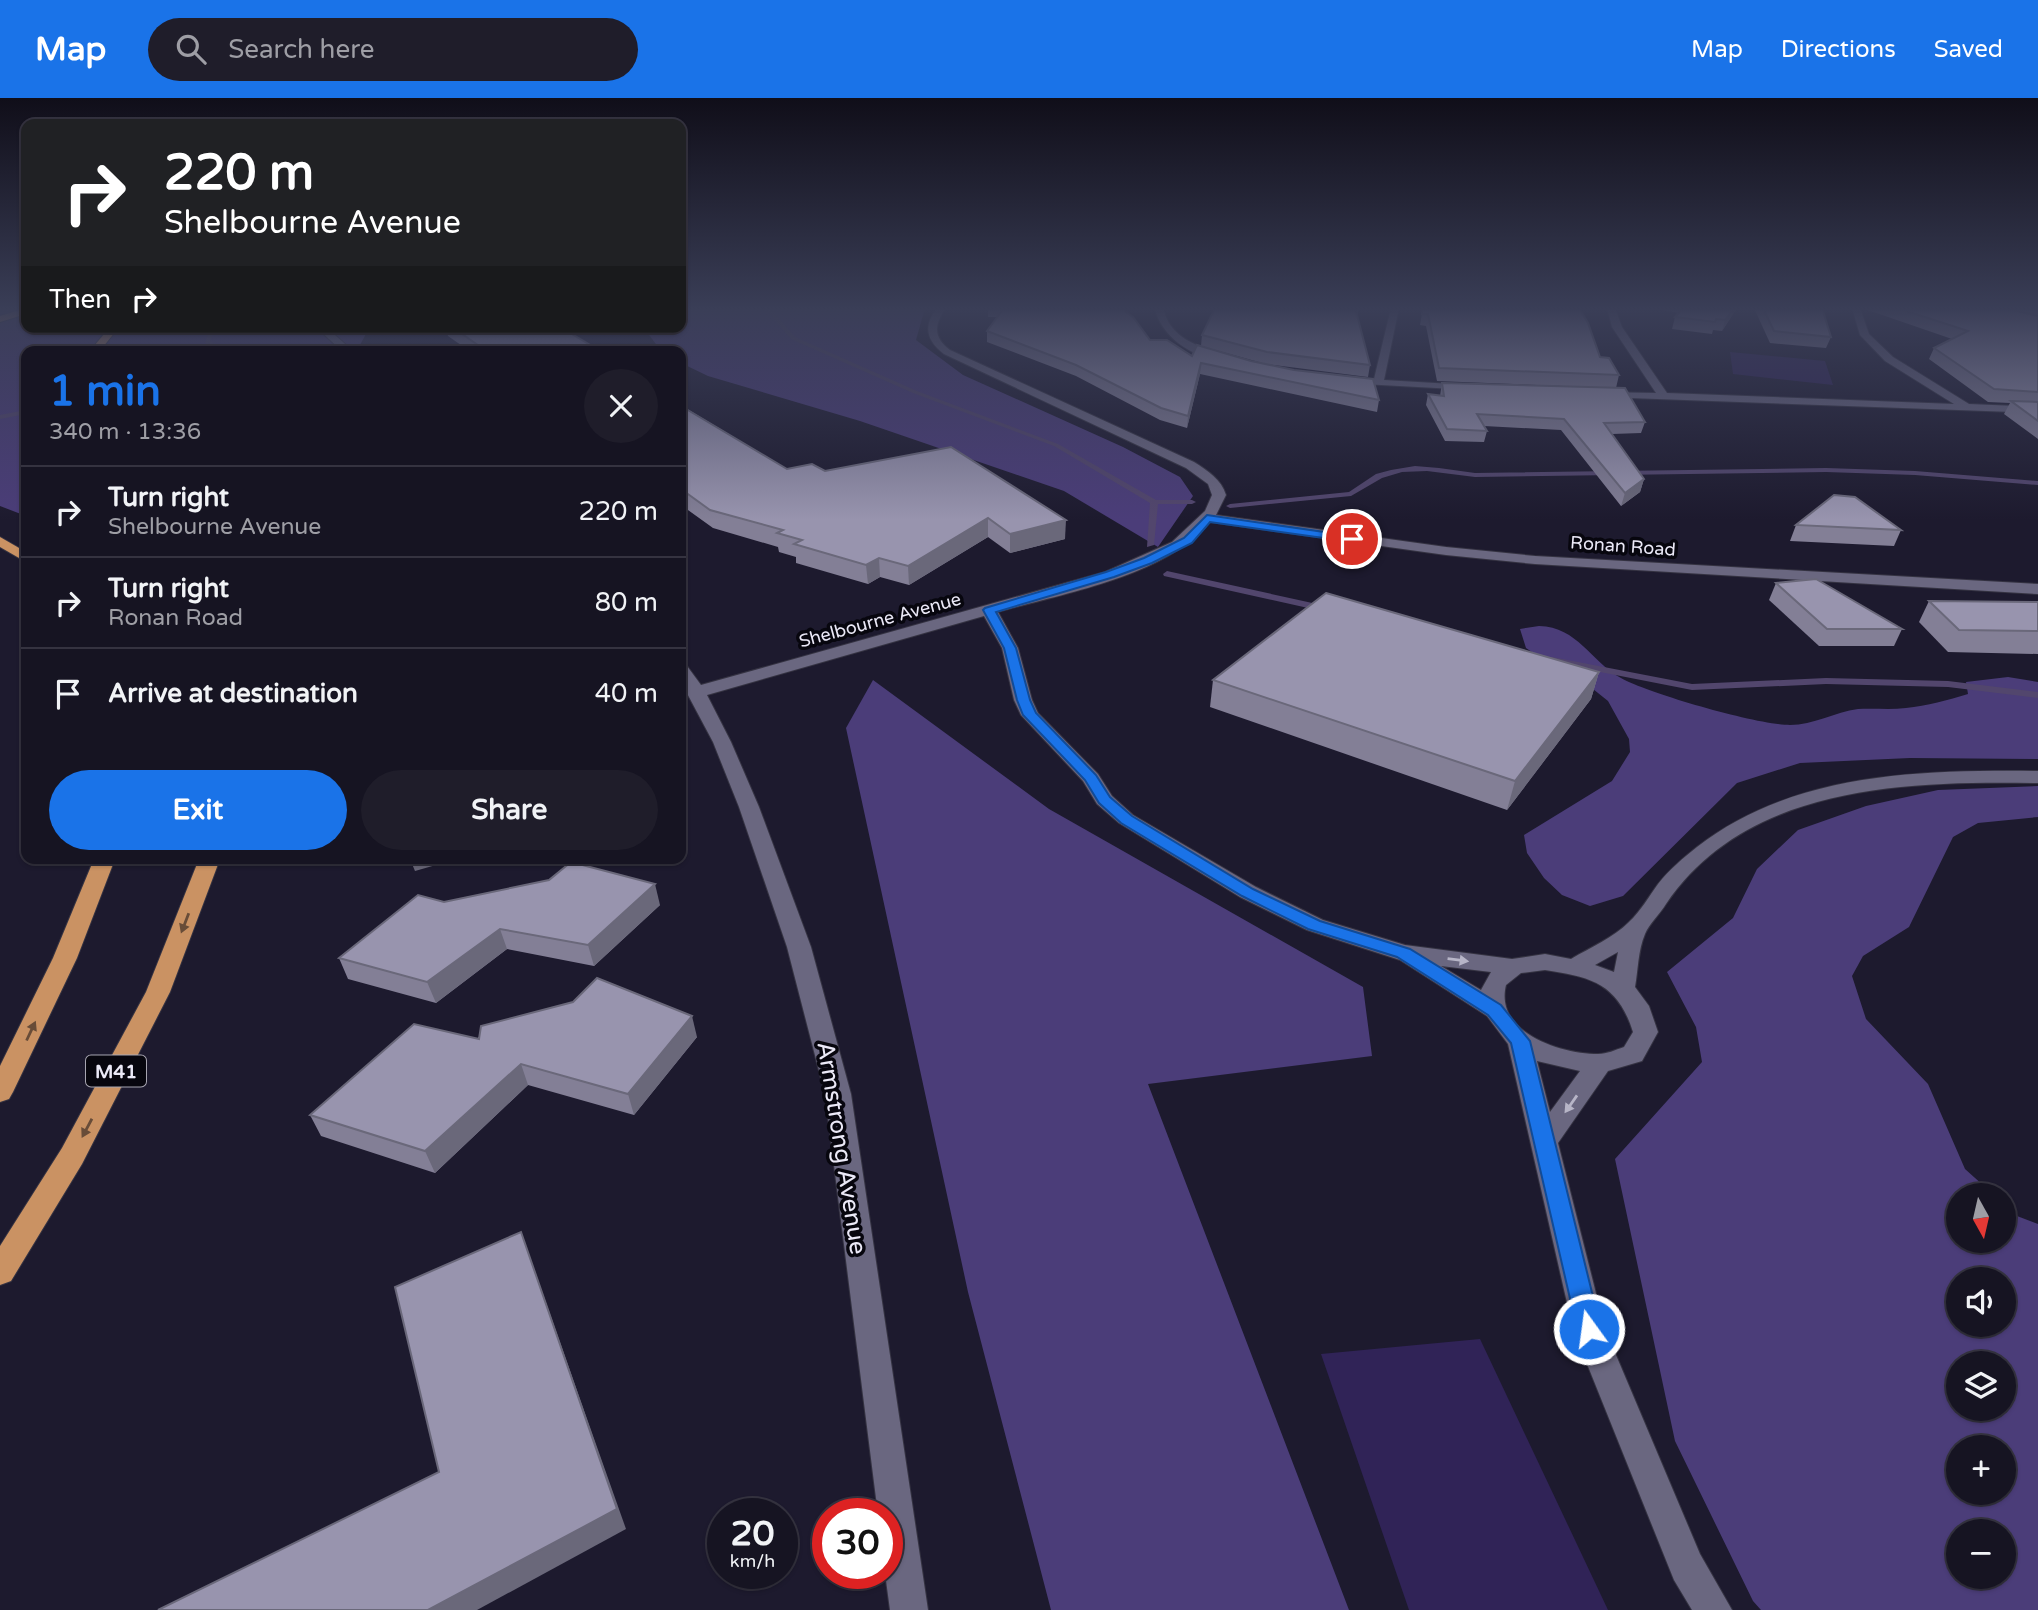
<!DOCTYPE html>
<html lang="en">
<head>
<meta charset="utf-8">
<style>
  body { margin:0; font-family:"Varela Round",sans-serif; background:#1f1d2a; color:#f1f3f6; height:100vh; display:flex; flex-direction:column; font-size:26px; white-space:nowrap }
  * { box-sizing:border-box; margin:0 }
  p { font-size:23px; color:#9e9ea5 }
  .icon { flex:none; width:38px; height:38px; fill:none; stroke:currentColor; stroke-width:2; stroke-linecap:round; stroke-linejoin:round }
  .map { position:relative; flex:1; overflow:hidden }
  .side { position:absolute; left:21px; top:248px; width:665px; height:518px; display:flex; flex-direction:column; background:#161422; border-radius:14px; box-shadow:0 2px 5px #0004,0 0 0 2px #353340 }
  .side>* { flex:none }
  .guide { position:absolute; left:21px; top:21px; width:665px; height:214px; border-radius:14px; box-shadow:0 2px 5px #0004,0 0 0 2px #353340; background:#202124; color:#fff; overflow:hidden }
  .needle { width:46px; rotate:172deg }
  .buttons { position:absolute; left:1946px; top:1085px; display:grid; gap:14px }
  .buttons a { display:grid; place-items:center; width:70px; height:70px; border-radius:50%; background:#161422; box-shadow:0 2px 5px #0004,0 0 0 2px #353340; font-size:35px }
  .speed { position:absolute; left:707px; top:1400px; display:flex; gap:14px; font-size:35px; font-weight:700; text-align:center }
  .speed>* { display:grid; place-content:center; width:91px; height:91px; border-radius:50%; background:#161422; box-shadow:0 2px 5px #0004,0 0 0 2px #353340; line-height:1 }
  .speed small { font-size:18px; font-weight:400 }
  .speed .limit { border:10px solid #d22; background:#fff; color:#111 }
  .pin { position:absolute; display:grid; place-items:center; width:60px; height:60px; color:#fff; margin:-30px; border:4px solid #fff; border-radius:50%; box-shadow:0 2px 7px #0007 }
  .me { position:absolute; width:77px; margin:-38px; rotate:346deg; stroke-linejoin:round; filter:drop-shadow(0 0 5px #0008) }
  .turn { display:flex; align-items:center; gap:24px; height:147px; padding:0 28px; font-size:32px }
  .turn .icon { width:91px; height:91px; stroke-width:2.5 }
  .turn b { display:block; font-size:49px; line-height:60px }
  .then { display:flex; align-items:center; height:66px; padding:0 28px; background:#0003; gap:14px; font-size:26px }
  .round { display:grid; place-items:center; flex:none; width:74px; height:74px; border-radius:37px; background:#1f1d2a }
  .overview { display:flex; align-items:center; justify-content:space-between; height:119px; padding:0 28px }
  h1 { font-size:42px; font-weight:700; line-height:52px; color:#1a73e8 }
  .button { display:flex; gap:14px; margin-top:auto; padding:14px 28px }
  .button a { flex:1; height:80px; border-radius:42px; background:#1a73e8; color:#fff; font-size:28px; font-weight:700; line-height:80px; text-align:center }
  .button a+a { background:#1f1d2a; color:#f1f3f6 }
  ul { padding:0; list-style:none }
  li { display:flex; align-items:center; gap:21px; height:91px; padding:0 28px; border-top:2px solid #353340 }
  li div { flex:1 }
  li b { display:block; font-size:26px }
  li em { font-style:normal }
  header { display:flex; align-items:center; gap:42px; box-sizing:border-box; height:98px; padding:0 35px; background:#1a73e8; color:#fff }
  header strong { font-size:33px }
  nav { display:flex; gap:38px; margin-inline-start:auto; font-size:24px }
  .search { width:490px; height:63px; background:#1f1d2a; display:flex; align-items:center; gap:18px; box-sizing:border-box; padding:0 24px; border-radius:38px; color:#9e9ea5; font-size:26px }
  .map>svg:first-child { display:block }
  .green { fill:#302357 }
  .forest { fill:#4b3d79; fill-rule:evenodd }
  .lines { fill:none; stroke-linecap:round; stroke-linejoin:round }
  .stream { fill:#52466d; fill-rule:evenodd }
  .minor-casing { stroke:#353342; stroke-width:2 }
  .highway-casing { stroke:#353342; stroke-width:2 }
  .minor { fill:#6a6780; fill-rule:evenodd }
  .highway { fill:#ca9263; fill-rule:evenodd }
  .wall { fill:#837f96 }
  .shaded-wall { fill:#6a687a }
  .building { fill:#9894ae; stroke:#6a687a; stroke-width:2 }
  .oneway { fill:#684c38 }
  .oneway2 { fill:#b7b5c7 }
  .route { fill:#1a73e8; stroke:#114b97; stroke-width:2 }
  .labels { text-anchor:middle; stroke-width:7; stroke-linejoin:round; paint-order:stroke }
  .far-street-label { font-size:18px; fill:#ebe9f7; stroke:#07060e }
  .shield { fill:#07060e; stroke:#a7a5b1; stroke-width:2 }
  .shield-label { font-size:19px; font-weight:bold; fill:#ebe9f7 }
  .near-street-label { font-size:24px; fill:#ebe9f7; stroke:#07060e }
</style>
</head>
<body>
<header>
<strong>Map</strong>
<div class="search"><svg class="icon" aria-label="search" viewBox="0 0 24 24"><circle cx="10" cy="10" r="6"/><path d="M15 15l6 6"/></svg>Search here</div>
<nav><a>Map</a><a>Directions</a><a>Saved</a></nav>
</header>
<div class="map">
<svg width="2038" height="1512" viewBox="0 0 2038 1512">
  <rect width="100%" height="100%" fill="#1d1a2e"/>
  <g class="green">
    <polygon points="1730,254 1825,263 1833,287 1733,276"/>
    <polygon points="1480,1241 1608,1512 1409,1512 1321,1256"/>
  </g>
  <g class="forest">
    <polygon points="0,210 26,210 26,229 422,229 396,237 366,236 356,254 26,254 26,418 0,408"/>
    <polygon points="681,210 925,210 916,242 963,277 1123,349 1180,379 1193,398 1158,449 1064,393 860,323 708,278 681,265 681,254 662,254 643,229 681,229"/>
    <path d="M 1539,528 C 1578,529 1590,563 1621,580 C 1650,596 1758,627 1790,627 C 1813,627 1835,614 1858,611 C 1874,610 1890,612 1906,610 C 1927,608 1948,602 1968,596 L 1966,584 L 2008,579 L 2038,584 L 2038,661 L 1910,660 L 1800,665 L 1737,685 L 1623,798 L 1590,808 L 1562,797 L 1544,780 L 1527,755 L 1524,737 L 1612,683 L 1630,654 L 1629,641 L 1608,603 L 1588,587 L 1552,568 L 1526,550 L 1520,531 Z"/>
    <polygon points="873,582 1049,711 1363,889 1372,958 1148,986 1349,1512 1051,1512 968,1194 846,630"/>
    <path d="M 2038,688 L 2038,719 L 1978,725 L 1953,739 L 1909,829 L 1863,858 L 1852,878 L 1866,921 L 1928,986 L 1965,1071 L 1994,1097 L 1958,1097 L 1958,1143 L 2004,1143 L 2004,1106 L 2017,1118 L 2038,1126 L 2038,1512 L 1761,1512 L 1753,1503 L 1675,1343 L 1615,1061 L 1702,964 L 1696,929 L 1667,874 L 1733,820 L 1757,771 L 1798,732 L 1866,708 L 1938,692 ZM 1958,1181 L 2004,1181 L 2004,1227 L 1958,1227 ZM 2004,1265 L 2004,1311 L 1958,1311 L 1958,1265 ZM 2004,1349 L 2004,1395 L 1958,1395 L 1958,1349 ZM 1958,1433 L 2004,1433 L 2004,1479 L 1958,1479 Z"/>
  </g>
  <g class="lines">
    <g class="stream">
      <polygon points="765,210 770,210 795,239 917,293 1058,346 1156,402 1192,402 1196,404 1192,406 1158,406 1154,447 1147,449 1150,405 1054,348 913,295 791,241"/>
      <polygon points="210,229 216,229 210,243 229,254 221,254 205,245"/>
      <polygon points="26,312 26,316 0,321 0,317"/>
      <polygon points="1415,368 1439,370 1475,375 1826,370 1915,373 2038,383 2038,387 1915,377 1826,374 1475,379 1427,373 1402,374 1382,380 1351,398 1230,410 1226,408 1230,406 1349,394 1376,376 1391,372"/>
      <polygon points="1167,473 1326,508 1331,511 1326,514 1164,478 1163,476"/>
      <polygon points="1552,559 1692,586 1826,580 1948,583 2038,594 2038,600 1948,589 1826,586 1692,592 1549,564 1549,560"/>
    </g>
    <defs>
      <g id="minor">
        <path d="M 937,210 L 946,210 C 934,227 933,239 950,252 L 1194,364 C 1208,373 1221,381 1226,397 L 1216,417 L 1446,449 L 1535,458 L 2038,486 L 2038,496 L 1535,466 L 1446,457 L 1210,424 C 1164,479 1064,495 998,514 L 1018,550 L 1032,602 L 1038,615 L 1098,676 L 1112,698 L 1133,717 L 1256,789 L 1323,822 L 1405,847 L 1512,861 L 1545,856 L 1571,861 C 1591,849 1613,840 1629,824 C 1641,813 1649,798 1658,786 C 1669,772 1683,760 1697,749 C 1794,674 1921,672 2038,673 L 2038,685 C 1908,683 1747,686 1666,806 C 1660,816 1649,826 1645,836 C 1638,852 1638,873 1635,889 L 1649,908 L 1658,934 L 1642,963 L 1608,973 L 1558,1045 L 1605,1231 L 1700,1456 L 1732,1512 L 1692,1512 L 1674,1482 L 1573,1231 L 1508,946 L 1487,918 L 1400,862 L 1307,832 L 1240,799 L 1119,725 L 1097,706 L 1083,683 L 1021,617 L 1014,602 L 1002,550 L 984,518 L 707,597 L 731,644 L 759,709 L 811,849 L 851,996 L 928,1512 L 890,1512 L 885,1475 L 887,1416 L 878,1416 L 825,996 L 787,849 L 739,709 L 713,644 L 681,584 L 681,567 L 687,568 L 701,587 L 1105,474 L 1172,444 L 1205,413 L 1212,397 L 1208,386 L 1186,370 L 944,256 C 926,242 923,228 937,210 ZM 1618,854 L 1614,874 L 1595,867 ZM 1441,868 L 1491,874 L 1481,892 ZM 1545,872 C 1592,879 1618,886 1633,934 L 1624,949 C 1615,952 1607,956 1598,956 C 1562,956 1494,935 1506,887 L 1521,875 ZM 1537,963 L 1580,973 L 1550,1014 Z"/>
        <path d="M 1155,210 L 1163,210 C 1170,240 1197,248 1224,257 L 1224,261 C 1195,263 1160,238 1155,210 Z"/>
        <polygon points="1391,210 1399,210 1384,282 1469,287 1474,290 1473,292 1344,285 1343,283 1348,280 1374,281"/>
        <polygon points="1607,210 1615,210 1622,229 1667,295 1954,306 1885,263 1860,237 1852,210 1860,210 1869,236 1893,259 1969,306 2038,309 2038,315 1603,299 1599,298 1599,294 1656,295 1612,229"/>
        <polygon points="316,229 326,229 354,254 343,254"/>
      </g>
      <g id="highway">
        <polygon points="26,210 26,216 0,224 0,218"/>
        <polygon points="110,229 119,229 99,254 89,254"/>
        <polygon points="0,439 26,454 26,464 0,449"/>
        <polygon points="94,761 115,761 77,860 13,994 9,1001 0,1004 0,968 53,860"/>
        <polygon points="199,761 220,761 170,894 82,1066 11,1183 0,1187 0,1148 62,1050 146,894"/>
      </g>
    </defs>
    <use href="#minor" class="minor-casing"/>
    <use href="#highway" class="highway-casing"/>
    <use href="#minor" class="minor"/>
    <use href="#highway" class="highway"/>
  </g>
  <g class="wall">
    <polygon points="988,210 1120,210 1150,242 1192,258 1379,302 1377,314 1200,276 1187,330 1160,322 1076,278 987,244 987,233 998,219 988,219"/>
    <polygon points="1215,210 1360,210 1357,217 1370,267 1368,279 1266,266 1201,248 1202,237"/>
    <polygon points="1423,210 1582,210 1581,213 1600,259 1619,277 1616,290 1437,283 1426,228 1420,227"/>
    <polygon points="1651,210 1737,210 1722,233 1713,232 1712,236 1672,231 1675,219 1679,215"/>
    <polygon points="1754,210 1822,210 1831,239 1826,250 1770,245"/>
    <polygon points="1862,210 2038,210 2038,341 2004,316 2010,305 1988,304 1929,261 1934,250 1952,241"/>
    <polygon points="445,229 560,229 602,254 471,254 448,238"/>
    <polygon points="1442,285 1645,324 1641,335 1612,336 1644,381 1640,394 1621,408 1561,332 1484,328 1487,333 1484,344 1445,343 1426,307 1428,296 1440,298"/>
    <polygon points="681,299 684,309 787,371 825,373 1065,441 1010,455 988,439 909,487 880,479 868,486 796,465 796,459 779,454 778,449 713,430 681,407"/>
    <polygon points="1796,427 1901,432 1894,448 1790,443"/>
    <polygon points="1776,485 1902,531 1894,548 1819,548 1769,502"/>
    <polygon points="1929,503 2038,504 2038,556 1948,554 1919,524"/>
    <polygon points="1599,574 1591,601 1507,712 1210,609 1213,582"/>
    <polygon points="444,804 660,807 594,868 507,851 436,905 348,881 339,860"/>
    <polygon points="697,939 634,1017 528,987 435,1075 321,1038 310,1017 479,941"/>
  </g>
  <g class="shaded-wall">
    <polygon points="1734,210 1737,210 1722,233 1725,222"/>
    <polygon points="1201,265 1200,276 1187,330 1188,318"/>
    <polygon points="1644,381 1640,394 1621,408 1625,395"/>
    <polygon points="988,420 988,439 909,487 908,468"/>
    <polygon points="1066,422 1065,441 1010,455 1010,436"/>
    <polygon points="879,460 880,479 868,486 866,467"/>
    <polygon points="1599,574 1591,601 1507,712 1515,683"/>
    <polygon points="410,761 457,761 415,773"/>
    <polygon points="655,786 660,807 594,868 588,847"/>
    <polygon points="500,831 507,851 436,905 427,884"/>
    <polygon points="692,918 697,939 634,1017 628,996"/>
    <polygon points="521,966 528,987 435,1075 425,1053"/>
    <polygon points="521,1134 626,1431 477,1512 428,1512"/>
  </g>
  <g class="building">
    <polygon points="1004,210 1120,210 1133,219 1150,242 1167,242 1192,258 1197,247 1251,263 1294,272 1373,281 1379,302 1201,265 1188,318 1161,310 1076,267 987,233"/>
    <polygon points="1215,210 1358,210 1356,213 1370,267 1267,254 1202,237"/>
    <polygon points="1423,210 1579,210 1588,225 1600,259 1609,260 1619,277 1439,270 1428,216 1422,216"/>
    <polygon points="1683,210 1734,210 1725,222 1716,221 1715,224 1675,219"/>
    <polygon points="1763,210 1822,210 1831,239 1774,233"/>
    <polygon points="1897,210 2004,210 2038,218 2038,294 1994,291 1934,250 1968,233"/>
    <polygon points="452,229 560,229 602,254 488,254"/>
    <polygon points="1442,285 1625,290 1645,324 1604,325 1644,381 1625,395 1564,321 1477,316 1487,333 1447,331 1428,296 1444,298"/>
    <polygon points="2011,303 2038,304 2038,323"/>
    <polygon points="681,308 787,371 812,366 825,373 951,349 1066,422 1010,436 988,420 908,468 879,460 866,467 794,446 802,442 777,435 783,432 710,412 681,391"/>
    <polygon points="1834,397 1855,399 1901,432 1796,427"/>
    <polygon points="1816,481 1902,531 1827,531 1776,485"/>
    <polygon points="1326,495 1599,574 1515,683 1213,582"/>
    <polygon points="1929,503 2038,504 2038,533 1959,532"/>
    <polygon points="571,764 655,786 588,847 500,831 427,884 339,860 418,797 444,804 549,782"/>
    <polygon points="597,880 692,918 628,996 521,966 425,1053 310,1017 414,926 479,941 481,928 573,904"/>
    <polygon points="521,1134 617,1411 428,1512 158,1512 439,1374 395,1189"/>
  </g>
  <defs><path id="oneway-solid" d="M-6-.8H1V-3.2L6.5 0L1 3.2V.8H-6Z" transform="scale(1.75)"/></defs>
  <g class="oneway">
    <use href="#oneway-solid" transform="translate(185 825) rotate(111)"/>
    <use href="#oneway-solid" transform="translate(31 933) rotate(-65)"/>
    <use href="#oneway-solid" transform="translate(87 1030) rotate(118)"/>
  </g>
  <g class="oneway2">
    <use href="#oneway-solid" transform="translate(1458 862) rotate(7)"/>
    <use href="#oneway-solid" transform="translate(1571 1006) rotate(125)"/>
  </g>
  <linearGradient id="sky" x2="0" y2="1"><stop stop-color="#100e19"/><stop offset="0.5" stop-color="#3a3e57"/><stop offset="1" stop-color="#3a3e57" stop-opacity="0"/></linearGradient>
  <rect width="2038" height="422" fill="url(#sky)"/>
  <polygon class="route" points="1207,417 1352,438 1358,441 1352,444 1210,424 1192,445 1152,465 1114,479 996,514 1016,550 1030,602 1036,615 1096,677 1110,699 1132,718 1253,791 1320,823 1410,851 1501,907 1530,943 1601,1231 1597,1238 1589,1242 1580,1238 1577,1231 1511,945 1488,917 1397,859 1308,831 1242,798 1121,725 1099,705 1085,682 1023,617 1017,602 1004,550 983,512 985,510 1106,474 1144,460 1184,440"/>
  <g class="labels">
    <g class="far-street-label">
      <text transform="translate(1623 448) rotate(4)" y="6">Ronan Road</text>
      <text transform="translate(880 522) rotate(-15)" y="6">Shelbourne Avenue</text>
    </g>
    <rect class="shield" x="86" y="957.5" width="60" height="31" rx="5"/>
    <g class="shield-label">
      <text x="116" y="980">M41</text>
    </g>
    <g class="near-street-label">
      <text transform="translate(842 1050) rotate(81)" y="8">Armstrong Avenue</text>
    </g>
  </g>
</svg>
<div class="buttons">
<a><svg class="needle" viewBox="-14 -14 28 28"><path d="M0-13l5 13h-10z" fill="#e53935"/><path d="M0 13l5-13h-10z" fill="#9e9ea5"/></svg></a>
<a><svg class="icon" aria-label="sound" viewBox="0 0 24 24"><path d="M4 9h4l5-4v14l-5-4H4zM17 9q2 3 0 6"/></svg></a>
<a><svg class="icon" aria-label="layers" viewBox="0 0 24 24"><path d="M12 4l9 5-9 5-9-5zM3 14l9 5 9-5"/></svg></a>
<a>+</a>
<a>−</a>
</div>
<div class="speed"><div>20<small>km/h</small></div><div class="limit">30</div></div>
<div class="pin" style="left:1352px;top:441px;background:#d93025"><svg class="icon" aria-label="arrive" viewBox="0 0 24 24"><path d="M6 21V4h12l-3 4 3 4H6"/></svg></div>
<svg class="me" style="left:1589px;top:1231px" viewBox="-20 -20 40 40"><circle r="17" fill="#1a73e8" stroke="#fff" stroke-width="3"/><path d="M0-11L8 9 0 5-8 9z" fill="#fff"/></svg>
<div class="guide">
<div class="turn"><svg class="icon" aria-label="right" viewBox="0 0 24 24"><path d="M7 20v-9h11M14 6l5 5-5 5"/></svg><div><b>220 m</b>Shelbourne Avenue</div></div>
<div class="then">Then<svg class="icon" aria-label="right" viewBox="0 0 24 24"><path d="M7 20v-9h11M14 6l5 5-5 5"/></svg></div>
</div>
<section class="side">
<div class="overview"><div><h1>1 min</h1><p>340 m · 13:36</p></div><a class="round"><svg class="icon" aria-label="close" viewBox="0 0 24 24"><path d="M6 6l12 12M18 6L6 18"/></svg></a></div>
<ul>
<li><svg class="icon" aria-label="right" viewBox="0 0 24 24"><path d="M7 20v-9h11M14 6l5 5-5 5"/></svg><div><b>Turn right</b><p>Shelbourne Avenue</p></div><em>220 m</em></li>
<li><svg class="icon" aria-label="right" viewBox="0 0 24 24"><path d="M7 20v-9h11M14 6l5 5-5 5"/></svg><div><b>Turn right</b><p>Ronan Road</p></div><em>80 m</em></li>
<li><svg class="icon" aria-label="arrive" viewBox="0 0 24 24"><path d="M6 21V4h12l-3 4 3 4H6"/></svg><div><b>Arrive at destination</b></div><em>40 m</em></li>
</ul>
<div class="button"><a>Exit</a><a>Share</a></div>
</section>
</div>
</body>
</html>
